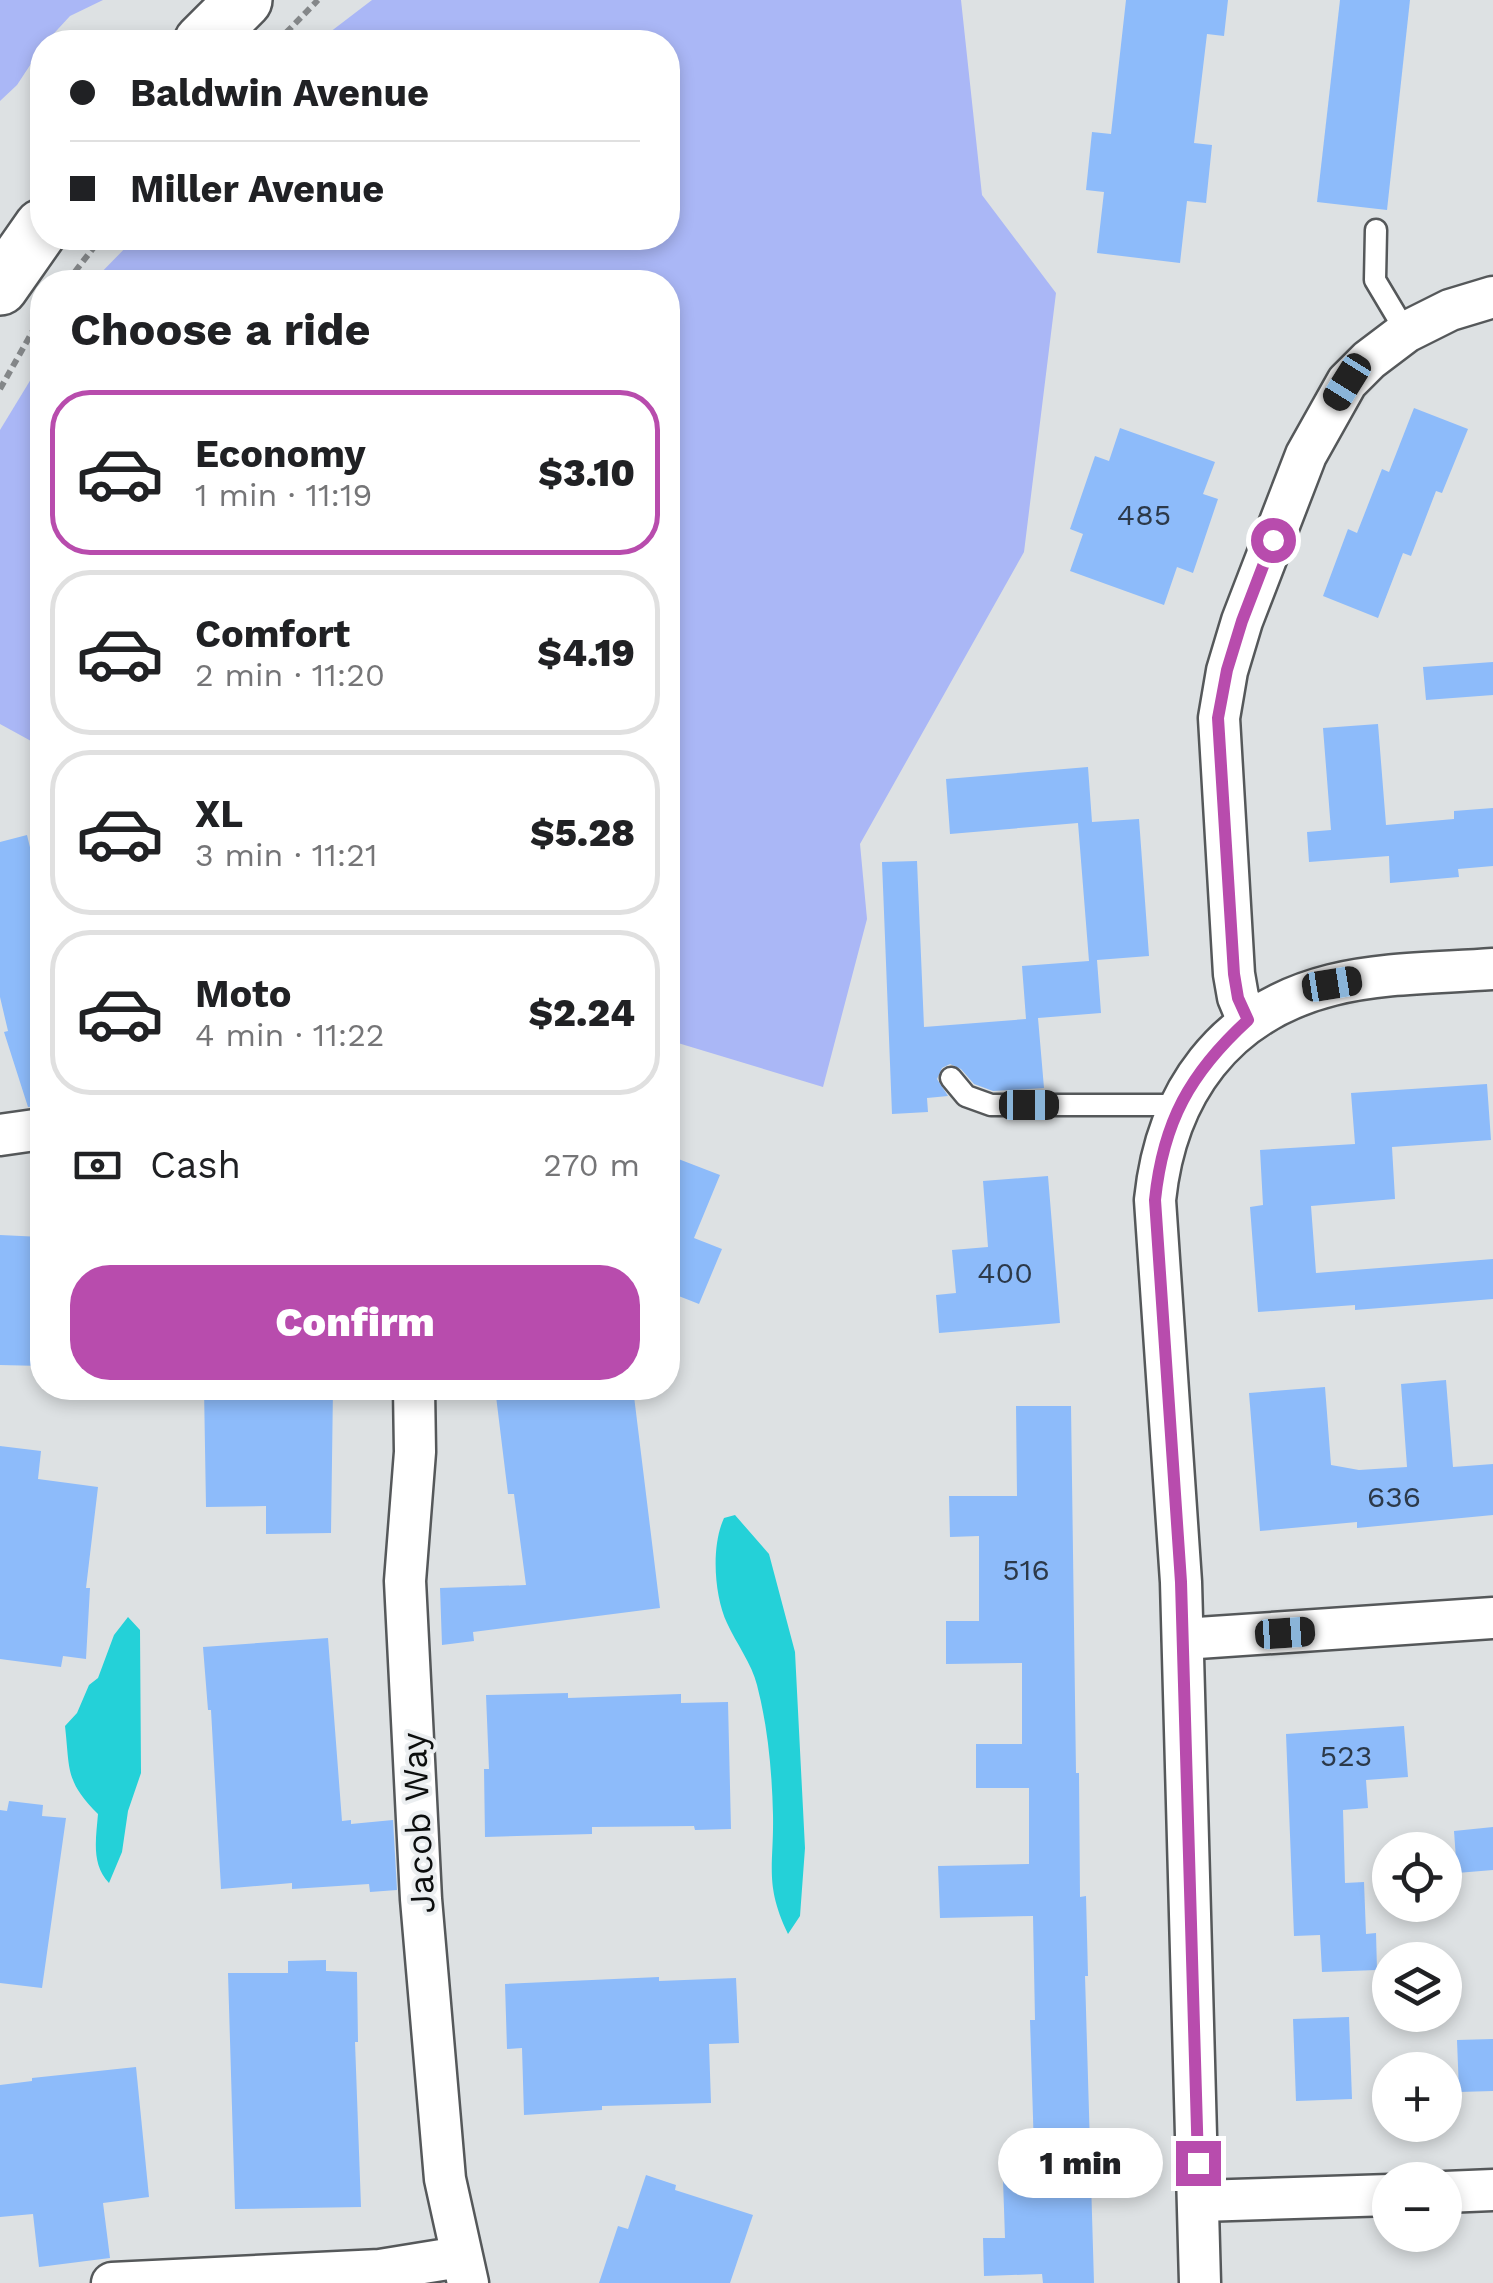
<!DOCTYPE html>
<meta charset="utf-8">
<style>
:root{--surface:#fff;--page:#f6f6f6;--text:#202124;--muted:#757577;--line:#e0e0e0;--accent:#b84cad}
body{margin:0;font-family:"Work Sans",sans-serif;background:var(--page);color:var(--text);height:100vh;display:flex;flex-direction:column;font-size:38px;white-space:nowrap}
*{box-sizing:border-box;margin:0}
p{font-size:32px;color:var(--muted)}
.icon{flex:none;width:55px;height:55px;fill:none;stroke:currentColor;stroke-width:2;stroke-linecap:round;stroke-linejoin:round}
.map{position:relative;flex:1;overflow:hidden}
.panel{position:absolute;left:30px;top:270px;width:650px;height:1130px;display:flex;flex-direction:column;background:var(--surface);border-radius:40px;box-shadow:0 5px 15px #0003}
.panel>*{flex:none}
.top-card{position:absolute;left:30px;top:30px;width:650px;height:220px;border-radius:40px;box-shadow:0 5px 15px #0003;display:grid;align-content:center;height:220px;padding:0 40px;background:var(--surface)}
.controls{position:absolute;left:1372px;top:1832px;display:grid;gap:20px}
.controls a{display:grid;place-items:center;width:90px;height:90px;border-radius:50%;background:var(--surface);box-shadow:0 5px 15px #0003;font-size:50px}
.end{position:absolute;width:45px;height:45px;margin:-22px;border:12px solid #b84cad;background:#fff;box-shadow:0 0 0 5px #fff}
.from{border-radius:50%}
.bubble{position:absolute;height:70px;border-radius:35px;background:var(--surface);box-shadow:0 5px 15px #0003;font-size:32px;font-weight:800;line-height:70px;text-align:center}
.car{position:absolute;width:30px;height:60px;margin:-30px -15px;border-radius:12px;box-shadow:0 0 8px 2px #0007;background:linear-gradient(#222 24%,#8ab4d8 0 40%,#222 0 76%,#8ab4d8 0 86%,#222 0)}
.top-card b{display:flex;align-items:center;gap:35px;height:95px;font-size:38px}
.top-card b+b{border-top:2px solid var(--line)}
.top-card i{width:25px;height:25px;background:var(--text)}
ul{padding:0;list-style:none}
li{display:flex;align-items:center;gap:30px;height:165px;margin:0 20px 15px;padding:0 20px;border:5px solid var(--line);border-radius:40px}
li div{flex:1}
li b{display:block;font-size:38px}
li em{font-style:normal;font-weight:800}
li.selected{border-color:var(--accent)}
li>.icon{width:90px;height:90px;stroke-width:1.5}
h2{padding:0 40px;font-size:45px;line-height:120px}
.pay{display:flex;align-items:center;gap:25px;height:110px;padding:0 40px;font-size:38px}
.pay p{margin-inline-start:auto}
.action{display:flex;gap:20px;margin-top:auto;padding:20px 40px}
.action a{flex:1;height:115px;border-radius:40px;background:var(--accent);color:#fff;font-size:40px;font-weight:800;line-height:115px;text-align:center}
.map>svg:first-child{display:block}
</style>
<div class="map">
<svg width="1493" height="2283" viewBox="0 0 1493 2283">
<rect width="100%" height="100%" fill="#dde1e3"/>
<!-- green -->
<g fill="#aab7f6">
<polygon points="0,0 103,0 70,16 46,42 42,42 42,47 17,85 0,101"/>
<polygon points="372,0 961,0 982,195 1056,293 1024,552 860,844 867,919 823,1087 668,1040 668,282 92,282 135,238 668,238 668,42 317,42"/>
<polygon points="42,361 42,747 0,724 0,430"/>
</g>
<!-- water -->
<g fill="#24d1d8">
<path d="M 735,1515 L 769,1554 L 795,1652 L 805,1848 L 800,1916 L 788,1934 C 764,1884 774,1866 773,1815 C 772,1772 768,1727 757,1685 C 752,1664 736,1643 727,1623 C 714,1595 711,1546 724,1518 Z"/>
<path d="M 128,1617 L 140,1630 L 141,1773 L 128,1811 L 122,1852 L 109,1883 C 91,1864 96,1839 98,1814 C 65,1781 70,1770 65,1726 L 77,1713 L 89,1685 L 98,1678 L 114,1635 Z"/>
</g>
<!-- building -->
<g fill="#8dbbfa">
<polygon points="1126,0 1228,0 1224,36 1207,34 1194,143 1212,145 1206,203 1187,201 1180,263 1097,253 1104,192 1086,190 1092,132 1111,134"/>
<polygon points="1340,0 1410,0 1387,210 1317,202"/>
<polygon points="1414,408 1468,429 1442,493 1436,491 1411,556 1403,553 1378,618 1323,596 1348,529 1357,533 1382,469 1389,472"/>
<polygon points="1120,428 1215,462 1203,494 1218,499 1193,573 1177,567 1164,605 1070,571 1083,534 1070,529 1095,456 1109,461"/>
<polygon points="1493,662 1493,695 1426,700 1423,667"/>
<polygon points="1378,724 1386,825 1454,819 1454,811 1493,808 1493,866 1458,869 1459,877 1390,883 1389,856 1309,862 1307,832 1331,830 1323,728"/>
<polygon points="1088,767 1092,822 1139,819 1149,956 1097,960 1101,1013 1038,1018 1044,1088 993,1091 974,1084 961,1069 950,1064 942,1068 937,1079 948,1096 927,1098 928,1112 892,1114 882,862 917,861 924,1027 1026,1019 1022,966 1089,961 1078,823 950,834 946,779"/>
<polygon points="27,835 36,872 42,871 42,1106 28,1107 4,1032 8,1031 0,997 0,842"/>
<polygon points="1487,1084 1491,1140 1392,1147 1395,1199 1311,1206 1316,1273 1493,1259 1493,1299 1355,1310 1355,1305 1258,1312 1250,1207 1263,1205 1260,1150 1355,1144 1351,1093"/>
<polygon points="668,1155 720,1175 694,1238 722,1249 699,1304 671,1293 668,1301"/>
<polygon points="1048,1176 1060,1323 939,1333 936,1295 956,1293 952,1250 988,1247 983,1181"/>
<polygon points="0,1235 42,1237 42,1366 0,1365"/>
<polygon points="1446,1380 1453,1467 1493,1464 1493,1515 1357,1528 1357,1522 1260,1531 1249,1393 1325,1387 1331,1465 1359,1470 1407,1467 1401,1384"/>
<polygon points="204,1388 333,1388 331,1533 266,1534 266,1506 206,1507"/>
<polygon points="495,1388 633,1388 660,1608 473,1632 474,1641 442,1645 440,1588 526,1585 514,1494 508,1494"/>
<polygon points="1016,1406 1071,1406 1076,1773 1079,1773 1080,1897 1086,1896 1088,1976 1085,1976 1094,2283 1043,2283 1042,2274 984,2276 983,2238 1005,2238 1002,2151 1034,2150 1030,2020 1035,2020 1033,1916 940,1918 938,1866 1029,1864 1029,1788 976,1788 976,1744 1022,1744 1022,1663 946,1664 946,1621 979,1621 979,1536 950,1537 949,1496 1017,1496"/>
<polygon points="0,1446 41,1451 38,1479 98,1487 86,1588 90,1588 86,1659 63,1656 61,1667 0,1659"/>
<polygon points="328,1638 342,1821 351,1820 351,1824 393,1820 397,1890 370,1892 369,1884 292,1889 292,1883 221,1889 211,1710 208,1710 203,1647"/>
<polygon points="568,1693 568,1698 681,1694 681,1703 728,1702 731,1829 695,1830 694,1826 592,1827 592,1834 485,1837 484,1769 489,1769 486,1695"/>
<polygon points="1404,1726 1408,1777 1366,1780 1368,1808 1343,1810 1345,1883 1364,1882 1366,1934 1376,1933 1377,1970 1322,1972 1320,1935 1294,1936 1286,1734"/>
<polygon points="9,1801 43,1805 42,1816 66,1818 42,1988 0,1983 0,1810 7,1811"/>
<polygon points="1493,1827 1493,1870 1457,1873 1454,1831"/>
<polygon points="326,1960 326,1971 357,1972 358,2042 355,2042 361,2207 235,2209 228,1973 288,1973 288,1961"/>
<polygon points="659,1977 659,1981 736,1978 739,2043 709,2044 711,2103 602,2106 602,2110 524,2115 522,2048 507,2049 505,1984"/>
<polygon points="1349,2017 1352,2099 1296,2101 1293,2019"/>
<polygon points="1493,2039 1493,2091 1459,2092 1457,2040"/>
<polygon points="136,2067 149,2197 103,2203 110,2258 39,2267 33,2214 0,2217 0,2085 32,2081 32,2078"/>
<polygon points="646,2175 676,2185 675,2190 753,2215 730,2283 599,2283 618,2226 628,2229"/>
</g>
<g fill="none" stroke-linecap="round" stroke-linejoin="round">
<!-- lane casing -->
<g stroke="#55585a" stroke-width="25">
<g id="lane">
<polyline points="1376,230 1375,280 1406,332"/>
<polyline points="951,1078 966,1096 991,1105 1181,1105"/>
</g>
</g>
<!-- street casing -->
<g stroke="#55585a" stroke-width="45">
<g id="street">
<polyline points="1248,1021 1238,997 1234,974 1219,718 1227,671 1242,621 1306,455 1347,382 1369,360 1406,332 1450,310 1493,297"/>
<polyline points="0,1135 42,1129"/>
<polyline points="414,1388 415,1452 405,1581 421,1899 445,2179 468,2283"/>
<polyline points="1183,1639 1493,1618"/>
<polyline points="1445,2192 1493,2190"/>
<polyline points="1200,2201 1390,2195"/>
<polyline points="112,2283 380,2270 460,2257"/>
<path d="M 1200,2283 L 1181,1582 L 1155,1200 C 1166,1093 1224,1012 1332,985 C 1384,972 1440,973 1493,969"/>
</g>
</g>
<!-- secondary casing -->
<g stroke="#55585a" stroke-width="60">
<g id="secondary">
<polyline points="202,42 244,0"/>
<polyline points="0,287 42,227"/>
</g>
</g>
<!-- path -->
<g stroke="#848789" stroke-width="6" stroke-dasharray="8 5" stroke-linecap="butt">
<polyline points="277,42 318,0"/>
<polyline points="67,282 101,238"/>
<polyline points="0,389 39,320"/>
</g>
<!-- lane -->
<use href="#lane" stroke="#fff" stroke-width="20"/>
<!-- street -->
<use href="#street" stroke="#fff" stroke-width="40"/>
<!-- secondary -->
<use href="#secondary" stroke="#fff" stroke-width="55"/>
</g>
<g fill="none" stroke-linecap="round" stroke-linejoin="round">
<!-- route -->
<path stroke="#b84cad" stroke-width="12" d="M 1198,2163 L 1181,1582 L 1155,1200 C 1163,1122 1190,1073 1248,1020 L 1238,998 L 1234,974 L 1218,718 L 1227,670 L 1242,621 L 1273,540"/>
</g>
<g text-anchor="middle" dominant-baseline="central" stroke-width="8" stroke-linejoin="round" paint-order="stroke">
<!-- number labels -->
<g font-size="30" fill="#2c3949">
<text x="1144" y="514">485</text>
<text x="1005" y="1272">400</text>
<text x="1394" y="1496">636</text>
<text x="1026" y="1569">516</text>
<text x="1346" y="1755">523</text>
</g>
<!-- street labels -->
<g font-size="35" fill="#0c0e0e" stroke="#ebeef0">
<text transform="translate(418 1823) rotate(-93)">Jacob Way</text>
</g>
</g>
</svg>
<div class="controls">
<a><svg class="icon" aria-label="locate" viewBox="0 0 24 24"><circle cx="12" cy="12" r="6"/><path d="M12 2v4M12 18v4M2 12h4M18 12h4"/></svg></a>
<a><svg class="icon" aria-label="layers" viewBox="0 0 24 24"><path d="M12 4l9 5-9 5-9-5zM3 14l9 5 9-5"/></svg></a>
<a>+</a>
<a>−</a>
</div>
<i class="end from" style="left:1273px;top:540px"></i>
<i class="end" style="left:1198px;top:2163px"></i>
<div class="bubble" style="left:998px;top:2128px;width:165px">1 min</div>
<i class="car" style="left:1347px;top:382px;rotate:212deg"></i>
<i class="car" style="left:1332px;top:984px;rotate:81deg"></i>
<i class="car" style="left:1029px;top:1105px;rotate:90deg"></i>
<i class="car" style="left:1285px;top:1633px;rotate:86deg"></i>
<div class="top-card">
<b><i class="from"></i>Baldwin Avenue</b>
<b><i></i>Miller Avenue</b>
</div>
<section class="panel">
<h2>Choose a ride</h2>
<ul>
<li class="selected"><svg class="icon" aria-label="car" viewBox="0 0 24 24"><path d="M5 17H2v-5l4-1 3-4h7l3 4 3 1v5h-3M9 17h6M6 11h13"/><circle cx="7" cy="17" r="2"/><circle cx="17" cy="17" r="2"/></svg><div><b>Economy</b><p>1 min · 11:19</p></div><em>$3.10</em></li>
<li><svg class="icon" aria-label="car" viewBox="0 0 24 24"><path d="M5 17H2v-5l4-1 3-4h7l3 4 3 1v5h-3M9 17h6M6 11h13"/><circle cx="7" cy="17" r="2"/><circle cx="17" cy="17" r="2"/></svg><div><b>Comfort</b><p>2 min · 11:20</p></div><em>$4.19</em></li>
<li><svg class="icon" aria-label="car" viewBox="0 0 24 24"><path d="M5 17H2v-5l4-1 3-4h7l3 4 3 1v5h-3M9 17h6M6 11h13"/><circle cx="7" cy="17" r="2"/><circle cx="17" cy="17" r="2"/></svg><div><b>XL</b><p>3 min · 11:21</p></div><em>$5.28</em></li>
<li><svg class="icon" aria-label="car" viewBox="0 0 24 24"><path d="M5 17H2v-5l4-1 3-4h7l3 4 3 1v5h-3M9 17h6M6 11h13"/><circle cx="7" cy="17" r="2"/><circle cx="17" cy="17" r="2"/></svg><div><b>Moto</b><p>4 min · 11:22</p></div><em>$2.24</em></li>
</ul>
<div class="pay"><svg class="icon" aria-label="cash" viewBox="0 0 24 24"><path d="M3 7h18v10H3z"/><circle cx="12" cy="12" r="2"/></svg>Cash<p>270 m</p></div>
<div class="action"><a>Confirm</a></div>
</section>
</div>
